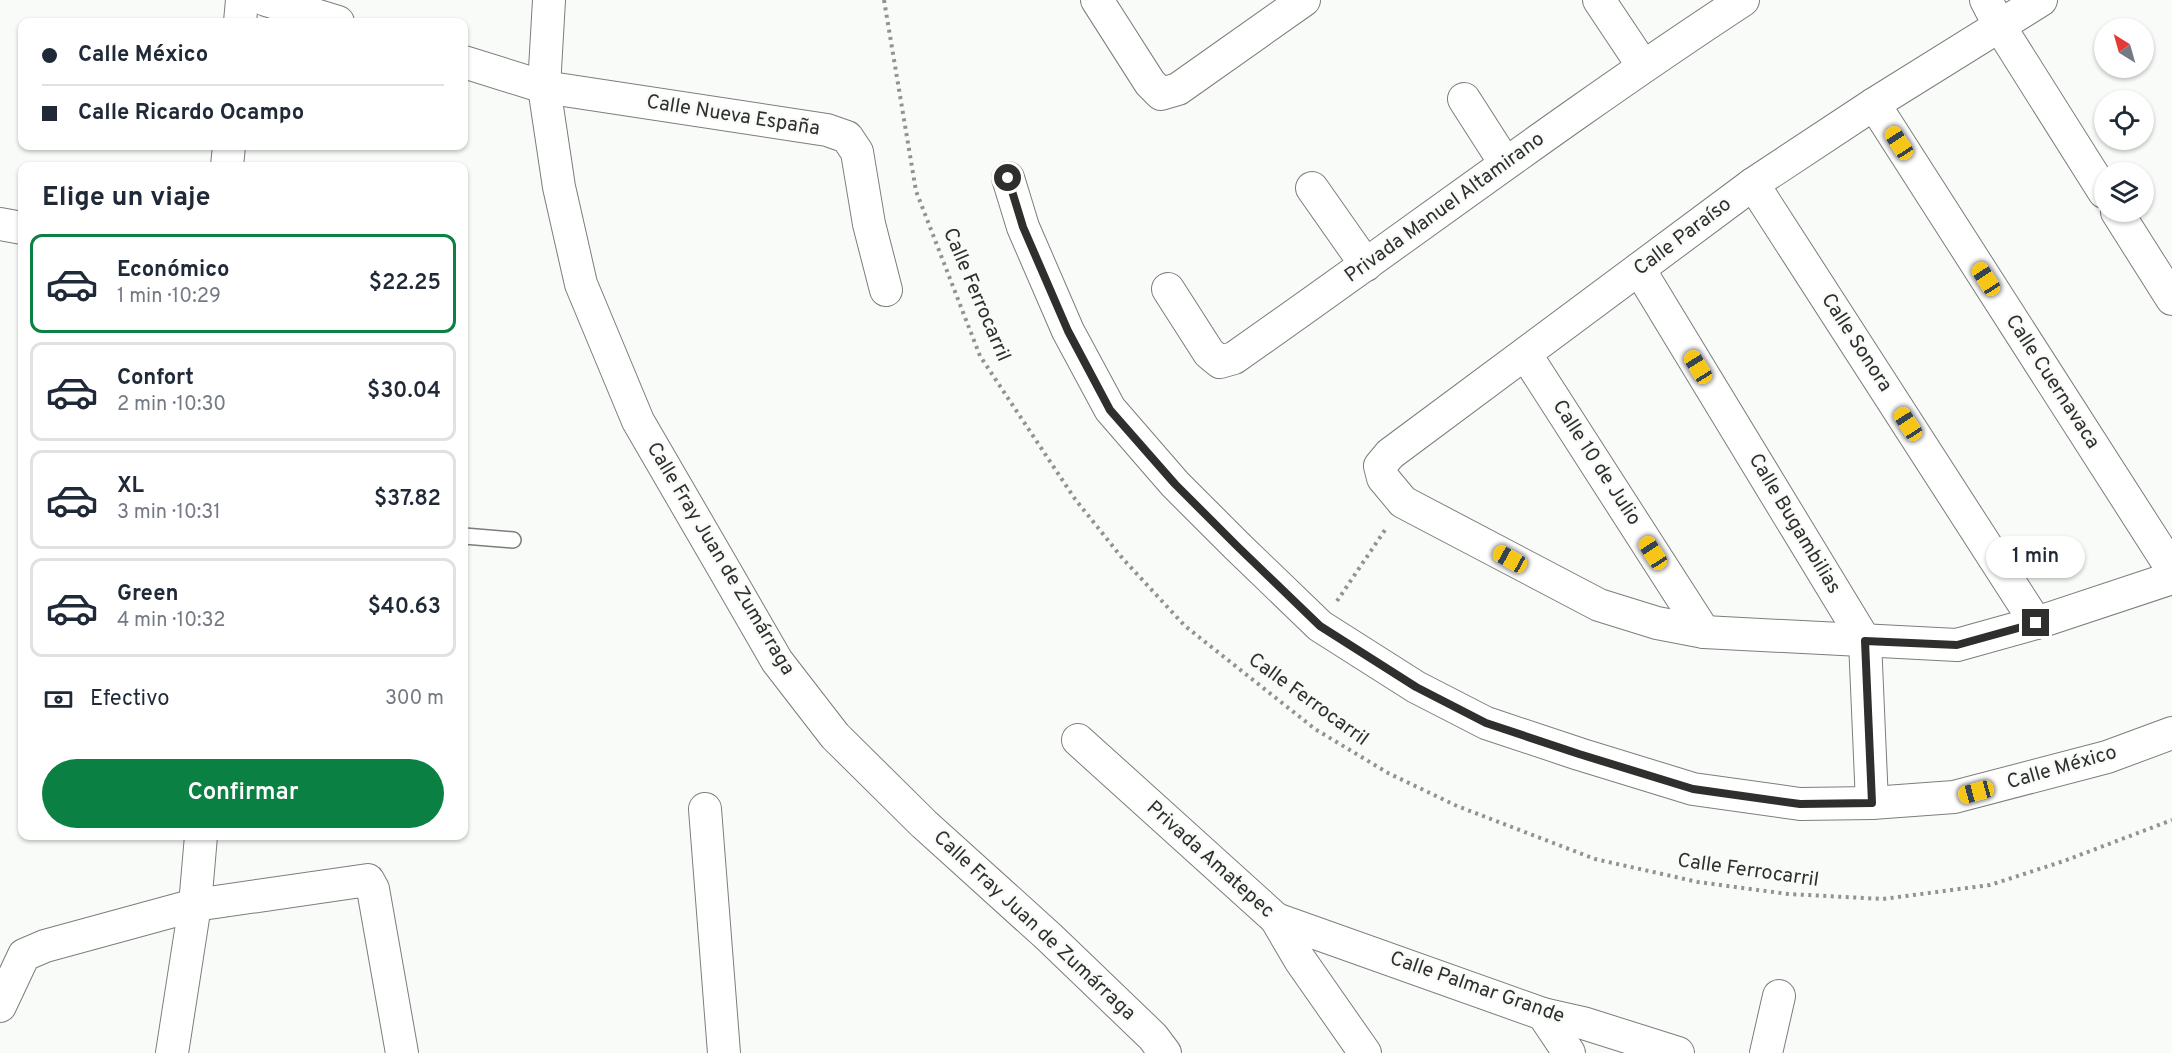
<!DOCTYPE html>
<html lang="es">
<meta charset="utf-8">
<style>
:root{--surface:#fff;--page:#f2f2f3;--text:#1f2937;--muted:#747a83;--line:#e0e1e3;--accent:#0b8043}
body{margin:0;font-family:Overpass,sans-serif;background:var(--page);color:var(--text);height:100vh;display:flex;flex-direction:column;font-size:22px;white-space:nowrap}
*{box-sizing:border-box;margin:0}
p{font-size:20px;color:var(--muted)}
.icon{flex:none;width:33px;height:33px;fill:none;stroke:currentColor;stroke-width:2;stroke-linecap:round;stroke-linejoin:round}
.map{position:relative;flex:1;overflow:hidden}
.details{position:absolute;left:18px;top:162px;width:450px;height:678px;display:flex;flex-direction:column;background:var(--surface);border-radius:12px;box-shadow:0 2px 4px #0004}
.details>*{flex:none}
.hud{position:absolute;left:18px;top:18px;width:450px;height:132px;border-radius:12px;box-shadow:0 2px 4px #0004;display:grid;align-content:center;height:132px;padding:0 24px;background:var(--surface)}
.needle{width:39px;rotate:323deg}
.buttons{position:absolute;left:2094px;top:18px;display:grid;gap:12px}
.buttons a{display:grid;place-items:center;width:60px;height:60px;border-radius:50%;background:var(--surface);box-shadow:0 2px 4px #0004;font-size:30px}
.end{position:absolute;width:27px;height:27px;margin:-14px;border:8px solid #2f302e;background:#fff;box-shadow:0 0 0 3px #fff}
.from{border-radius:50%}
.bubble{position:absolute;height:42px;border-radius:21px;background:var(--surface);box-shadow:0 2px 4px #0004;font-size:20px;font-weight:600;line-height:42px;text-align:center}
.car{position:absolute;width:18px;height:36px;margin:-18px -9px;border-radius:8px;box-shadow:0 0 4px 2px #0007;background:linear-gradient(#f5c518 24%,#345 0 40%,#f5c518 0 76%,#345 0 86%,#f5c518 0)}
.hud b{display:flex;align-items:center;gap:21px;height:57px;font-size:22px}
.hud b+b{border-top:2px solid var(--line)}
.hud i{width:15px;height:15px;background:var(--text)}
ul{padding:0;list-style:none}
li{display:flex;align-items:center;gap:18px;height:99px;margin:0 12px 9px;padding:0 12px;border:3px solid var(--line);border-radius:12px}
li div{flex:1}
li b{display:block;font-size:22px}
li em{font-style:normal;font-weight:600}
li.selected{border-color:var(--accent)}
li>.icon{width:54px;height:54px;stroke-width:1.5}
h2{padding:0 24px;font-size:27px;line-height:72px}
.pay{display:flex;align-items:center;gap:15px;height:66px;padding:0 24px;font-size:22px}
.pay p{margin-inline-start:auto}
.button{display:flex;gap:12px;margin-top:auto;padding:12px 24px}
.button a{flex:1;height:69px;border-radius:36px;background:var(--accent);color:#fff;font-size:24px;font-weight:600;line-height:69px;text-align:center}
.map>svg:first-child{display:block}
</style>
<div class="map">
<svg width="2172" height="1053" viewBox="0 0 2172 1053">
<rect width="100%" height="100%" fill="#f8fbf7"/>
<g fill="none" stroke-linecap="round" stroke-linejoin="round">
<!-- service casing -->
<g stroke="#7b7e7a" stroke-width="18">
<polyline id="service" points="464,536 513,540"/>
</g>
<!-- minor casing -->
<g stroke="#7b7e7a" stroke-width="34">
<g id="minor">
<polyline points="266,0 338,22"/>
<polyline points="549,0 544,87 559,187 581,284 638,421 728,576 777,661 835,736 924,824 1049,937 1153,1037 1165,1053"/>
<polyline points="1097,0 1150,83 1161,94 1178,89 1304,0"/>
<polyline points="1599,0 1643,66"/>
<polyline points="1986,0 2000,27 2104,192"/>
<polyline points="2041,0 1874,104 1753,184 1390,454 1380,466 1383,478 1403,502 1599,605 1657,623 1704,632 1957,645 2036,623 2172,578"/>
<polyline points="240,22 242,0"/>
<polyline points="464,62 544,87 827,130 847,137 857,152 869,224 886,290"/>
<polyline points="1464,99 1505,163"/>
<polyline points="1874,104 2172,569"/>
<polyline points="227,166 229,146"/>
<polyline points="1008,178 1023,227 1068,331 1110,409 1175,484 1237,546 1320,626 1416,687 1486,723 1579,754 1693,789 1800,804 1872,803 1954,797 2107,757 2172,733"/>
<polyline points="1753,184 2036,623"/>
<polyline points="1312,188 1366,265"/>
<polyline points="2117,212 2172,299"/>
<polyline points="0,224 22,228"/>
<polyline points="1639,269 1865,641 1872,803"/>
<path d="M 1168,289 L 1209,353 L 1220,362 L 1234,358 C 1404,239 1569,114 1743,0"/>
<polyline points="1526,355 1704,632"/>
<polyline points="1078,740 1276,919 1300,960 1365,1053"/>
<polyline points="705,809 724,1053"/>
<polyline points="1276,919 1543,1014 1583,1023 1678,1053"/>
<polyline points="0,1006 24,955 45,946 195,905 368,880 373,889 402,1053"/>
<polyline points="1543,1014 1569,1053"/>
<polyline points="172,1053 195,905 201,836"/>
<polyline points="1766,1053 1779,996"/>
</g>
</g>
<!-- path -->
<g stroke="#919390" stroke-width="4" stroke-dasharray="3 4.5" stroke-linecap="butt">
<polyline points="884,0 916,191 980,356 1075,499 1123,559 1185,626 1315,729 1388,773 1457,806 1595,859 1698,882 1788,894 1883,899 1990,885 2064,861 2172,820"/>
<polyline points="1337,601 1385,530"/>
</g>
<!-- service -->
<use href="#service" stroke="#fff" stroke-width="15"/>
<!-- minor -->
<use href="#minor" stroke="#fff" stroke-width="32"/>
</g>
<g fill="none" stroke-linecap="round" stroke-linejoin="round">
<!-- route -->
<polyline stroke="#2f302e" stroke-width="8" points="1008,178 1023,227 1068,331 1110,410 1175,484 1237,546 1320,626 1416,687 1486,723 1579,754 1693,789 1800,804 1872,803 1865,641 1957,645 2036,623"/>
</g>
<g text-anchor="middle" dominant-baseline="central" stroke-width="4.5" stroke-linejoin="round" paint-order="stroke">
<!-- street labels -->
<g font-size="20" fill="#2f302e" stroke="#f8fbf7">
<text transform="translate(733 116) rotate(9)">Calle Nueva España</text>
<text transform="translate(1445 208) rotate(-36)">Privada Manuel Altamirano</text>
<text transform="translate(1683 237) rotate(-37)">Calle Paraíso</text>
<text transform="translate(976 295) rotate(67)">Calle Ferrocarril</text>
<text transform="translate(1856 343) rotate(57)">Calle Sonora</text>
<text transform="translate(2052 382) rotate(57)">Calle Cuernavaca</text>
<text transform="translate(1596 463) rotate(57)">Calle 10 de Julio</text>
<text transform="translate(1794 524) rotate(59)">Calle Bugambilias</text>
<text transform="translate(720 559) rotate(59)">Calle Fray Juan de Zumárraga</text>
<text transform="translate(1308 700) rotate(36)">Calle Ferrocarril</text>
<text transform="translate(2062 768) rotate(-16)">Calle México</text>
<text transform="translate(1210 860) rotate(42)">Privada Amatepec</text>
<text transform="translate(1748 871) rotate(8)">Calle Ferrocarril</text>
<text transform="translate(1034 926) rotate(43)">Calle Fray Juan de Zumárraga</text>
<text transform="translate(1477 988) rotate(19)">Calle Palmar Grande</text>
</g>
</g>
</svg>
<div class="buttons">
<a><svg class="needle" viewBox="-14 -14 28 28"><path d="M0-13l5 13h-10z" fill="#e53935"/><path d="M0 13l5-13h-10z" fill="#747a83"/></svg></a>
<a><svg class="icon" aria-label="locate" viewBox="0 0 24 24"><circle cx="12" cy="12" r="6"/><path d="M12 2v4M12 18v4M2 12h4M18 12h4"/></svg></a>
<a><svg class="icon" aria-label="layers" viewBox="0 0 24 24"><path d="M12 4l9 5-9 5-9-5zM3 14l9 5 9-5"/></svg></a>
</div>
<i class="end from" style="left:1008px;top:178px"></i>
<i class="end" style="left:2036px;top:623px"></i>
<div class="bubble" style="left:1986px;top:536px;width:99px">1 min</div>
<i class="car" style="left:1899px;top:143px;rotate:327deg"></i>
<i class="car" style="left:1986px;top:279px;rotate:327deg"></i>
<i class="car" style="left:1698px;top:367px;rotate:328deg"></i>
<i class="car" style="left:1908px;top:424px;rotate:327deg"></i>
<i class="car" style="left:1653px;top:553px;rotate:327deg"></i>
<i class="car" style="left:1510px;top:559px;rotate:299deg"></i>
<i class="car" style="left:1976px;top:792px;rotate:255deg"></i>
<div class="hud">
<b><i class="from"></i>Calle México</b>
<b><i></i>Calle Ricardo Ocampo</b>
</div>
<section class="details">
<h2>Elige un viaje</h2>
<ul>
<li class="selected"><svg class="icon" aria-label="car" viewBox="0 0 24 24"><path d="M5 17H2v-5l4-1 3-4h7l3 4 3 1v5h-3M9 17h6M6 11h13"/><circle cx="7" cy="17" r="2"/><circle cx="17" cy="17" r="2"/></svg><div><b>Económico</b><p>1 min · 10:29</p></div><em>$22.25</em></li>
<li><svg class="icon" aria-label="car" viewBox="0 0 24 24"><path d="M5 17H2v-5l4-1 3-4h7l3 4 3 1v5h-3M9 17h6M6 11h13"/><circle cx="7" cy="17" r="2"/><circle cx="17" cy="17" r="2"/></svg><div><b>Confort</b><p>2 min · 10:30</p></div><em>$30.04</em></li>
<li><svg class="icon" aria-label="car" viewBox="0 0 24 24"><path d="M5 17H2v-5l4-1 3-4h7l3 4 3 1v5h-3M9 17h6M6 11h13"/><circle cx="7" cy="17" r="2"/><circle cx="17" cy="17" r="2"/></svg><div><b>XL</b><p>3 min · 10:31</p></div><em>$37.82</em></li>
<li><svg class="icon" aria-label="car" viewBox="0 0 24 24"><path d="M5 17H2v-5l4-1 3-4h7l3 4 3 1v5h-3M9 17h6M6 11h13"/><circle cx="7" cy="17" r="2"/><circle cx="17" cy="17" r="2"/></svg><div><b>Green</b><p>4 min · 10:32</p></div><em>$40.63</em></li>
</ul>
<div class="pay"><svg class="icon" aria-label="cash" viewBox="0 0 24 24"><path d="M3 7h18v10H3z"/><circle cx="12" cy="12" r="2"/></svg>Efectivo<p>300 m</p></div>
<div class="button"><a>Confirmar</a></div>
</section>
</div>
